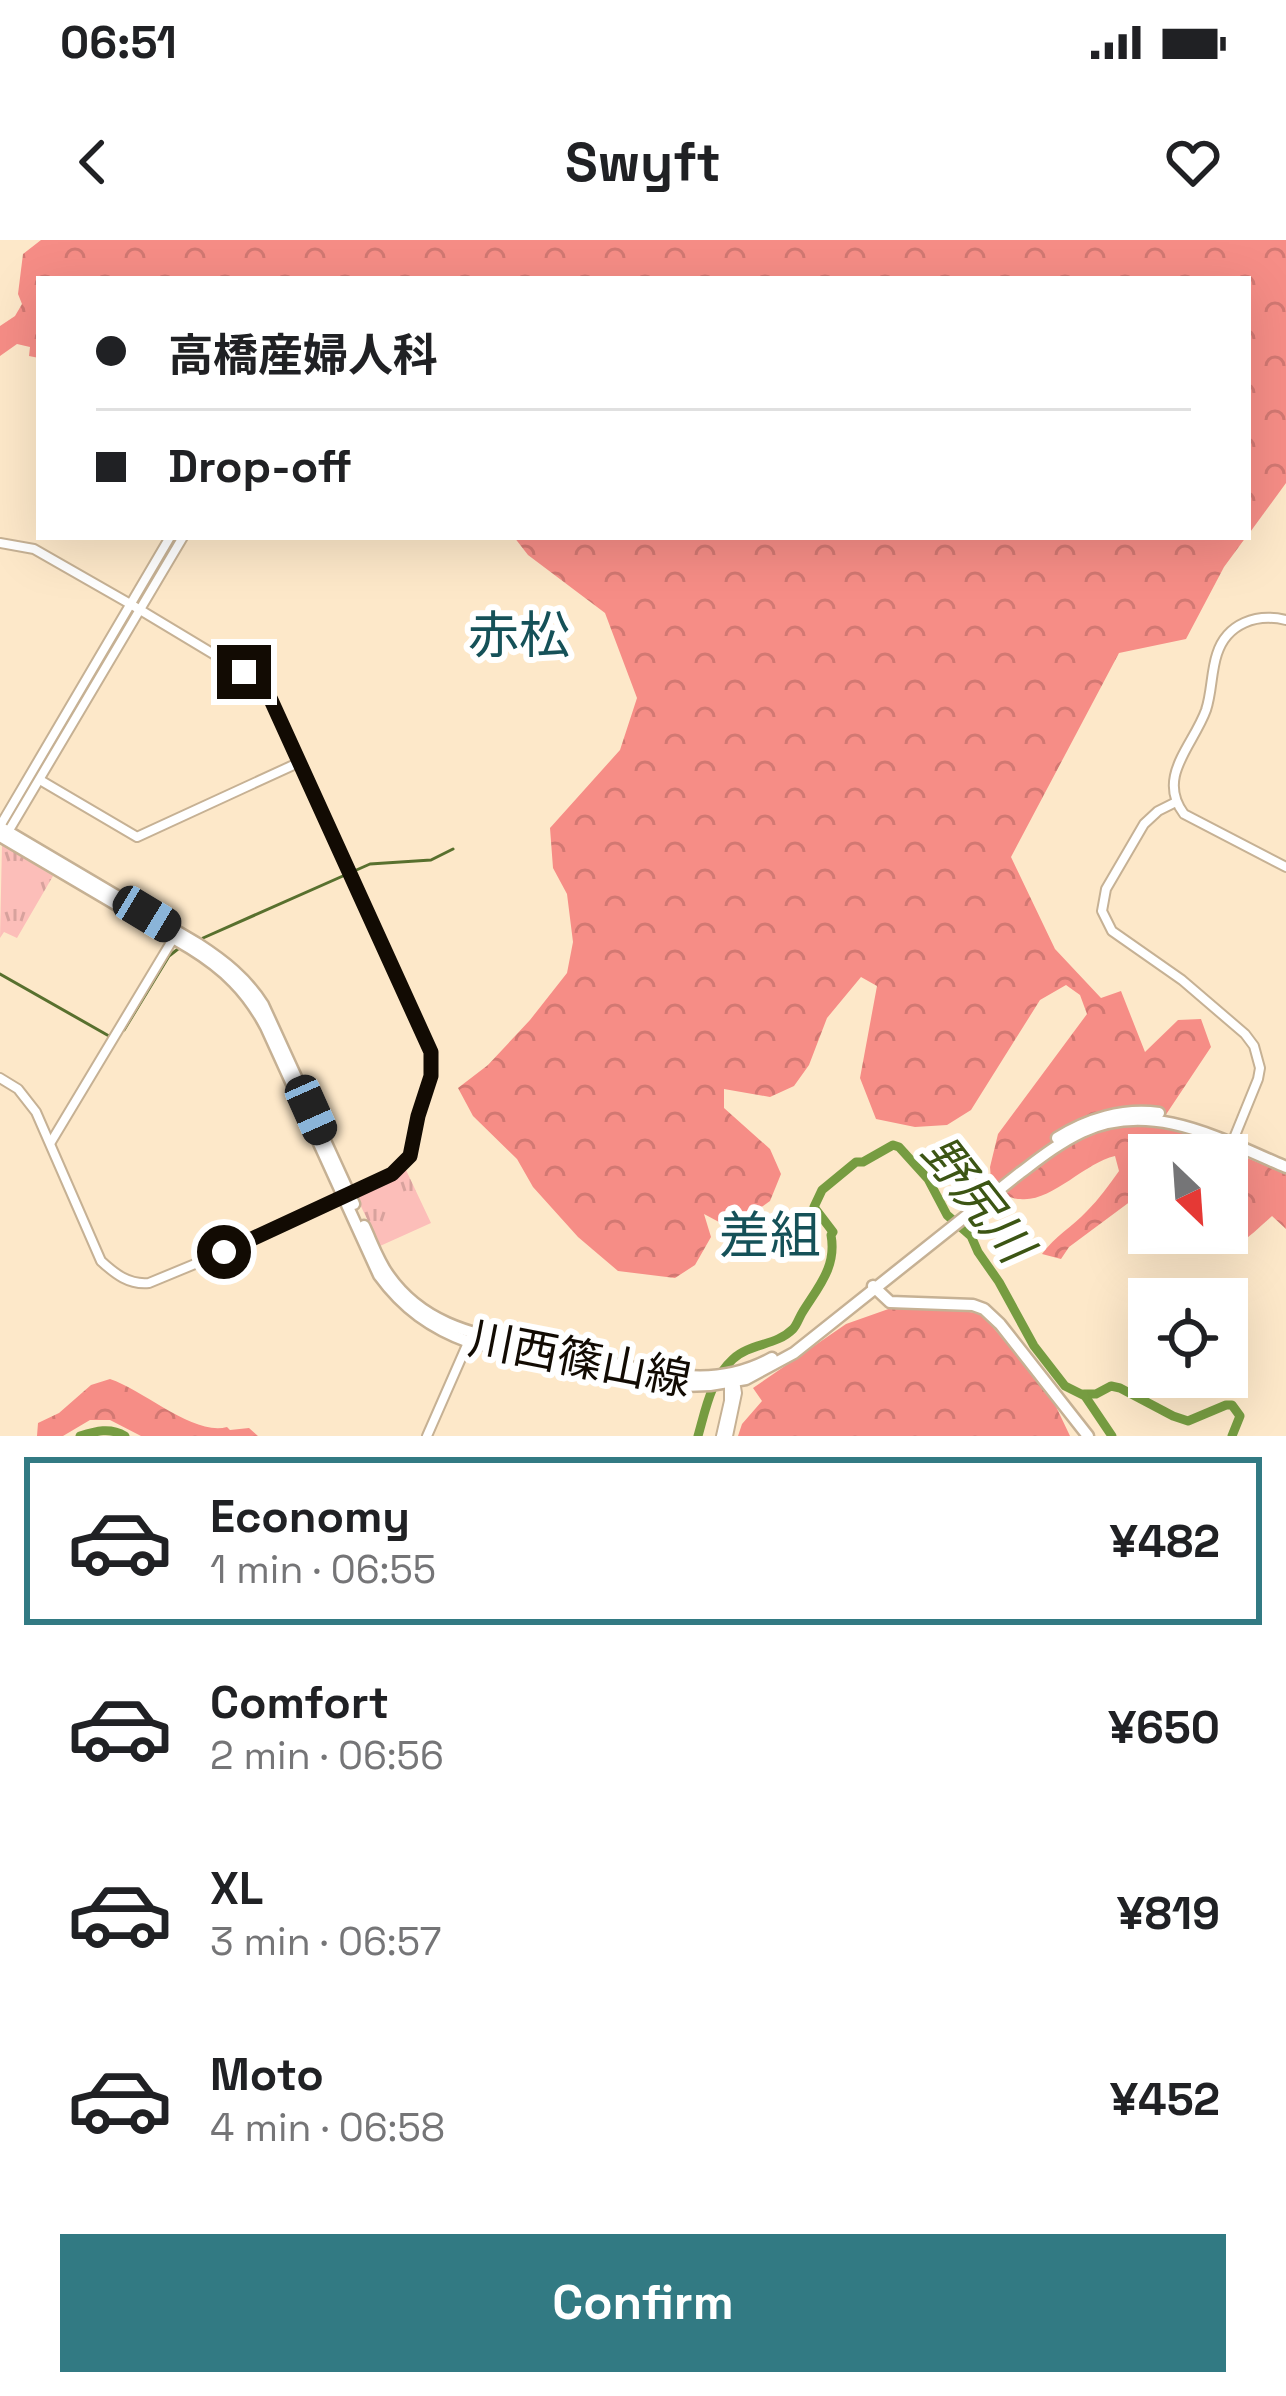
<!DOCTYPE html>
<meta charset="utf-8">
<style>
:root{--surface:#fff;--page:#f2f2f2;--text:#202124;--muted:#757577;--line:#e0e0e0;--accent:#327a83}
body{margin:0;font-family:"Space Grotesk","Noto Sans JP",sans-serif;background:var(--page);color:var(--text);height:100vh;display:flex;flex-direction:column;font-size:45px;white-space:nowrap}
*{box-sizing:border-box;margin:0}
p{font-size:39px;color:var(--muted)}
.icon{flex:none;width:66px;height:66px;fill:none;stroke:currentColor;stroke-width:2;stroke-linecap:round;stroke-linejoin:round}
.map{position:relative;height:1196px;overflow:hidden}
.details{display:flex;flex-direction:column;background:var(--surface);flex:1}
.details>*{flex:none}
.hud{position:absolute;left:36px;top:36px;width:1215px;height:264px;border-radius:0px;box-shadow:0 12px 48px #0002;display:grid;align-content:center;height:264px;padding:0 60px;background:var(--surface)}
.needle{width:78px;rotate:155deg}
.tools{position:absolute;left:1128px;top:894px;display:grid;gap:24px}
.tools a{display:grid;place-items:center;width:120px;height:120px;border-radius:0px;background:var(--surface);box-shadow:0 12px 48px #0002;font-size:60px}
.end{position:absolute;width:54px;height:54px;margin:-27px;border:15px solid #120b03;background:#fff;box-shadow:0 0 0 6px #fff}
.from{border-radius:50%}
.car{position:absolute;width:36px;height:72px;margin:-36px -18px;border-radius:15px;box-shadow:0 0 9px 3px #0007;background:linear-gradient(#222 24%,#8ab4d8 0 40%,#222 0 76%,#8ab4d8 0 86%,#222 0)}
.hud b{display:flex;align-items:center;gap:42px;height:114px;font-size:45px}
.hud b+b{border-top:3px solid var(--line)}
.hud i{width:30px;height:30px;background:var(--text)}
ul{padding:21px 0 0;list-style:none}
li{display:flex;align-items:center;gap:36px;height:168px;margin:0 24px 18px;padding:0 36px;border:6px solid transparent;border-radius:0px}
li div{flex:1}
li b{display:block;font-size:45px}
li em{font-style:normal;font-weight:700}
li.on{border-color:var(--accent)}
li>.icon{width:108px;height:108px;stroke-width:1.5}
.primary-button{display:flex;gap:24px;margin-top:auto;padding:24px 60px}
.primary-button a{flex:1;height:138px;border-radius:0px;background:var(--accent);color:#fff;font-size:48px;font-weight:700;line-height:138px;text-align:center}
.status{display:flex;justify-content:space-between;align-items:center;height:84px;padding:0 60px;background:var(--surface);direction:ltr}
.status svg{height:33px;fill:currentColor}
header{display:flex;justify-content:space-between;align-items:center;height:156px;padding:0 60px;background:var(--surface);font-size:54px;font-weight:700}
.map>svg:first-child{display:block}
</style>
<div class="status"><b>06:51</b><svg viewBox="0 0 49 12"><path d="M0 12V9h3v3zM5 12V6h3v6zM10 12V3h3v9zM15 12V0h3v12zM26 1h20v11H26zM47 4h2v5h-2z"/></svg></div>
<header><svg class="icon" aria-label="back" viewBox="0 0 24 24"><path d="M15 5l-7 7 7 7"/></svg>Swyft<svg class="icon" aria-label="heart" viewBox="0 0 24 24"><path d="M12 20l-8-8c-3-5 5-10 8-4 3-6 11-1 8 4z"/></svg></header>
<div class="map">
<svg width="1286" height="1196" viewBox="0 0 1286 1196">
<defs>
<pattern id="forest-crowns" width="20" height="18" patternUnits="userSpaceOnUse" patternTransform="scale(3)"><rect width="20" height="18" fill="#f68d86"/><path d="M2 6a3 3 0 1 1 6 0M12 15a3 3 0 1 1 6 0" fill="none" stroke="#d27872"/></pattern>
<pattern id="park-tufts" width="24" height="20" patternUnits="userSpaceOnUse" patternTransform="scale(3)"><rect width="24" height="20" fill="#fcbeb9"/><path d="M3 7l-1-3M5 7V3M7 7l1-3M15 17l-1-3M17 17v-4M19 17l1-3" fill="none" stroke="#d7a29d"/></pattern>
</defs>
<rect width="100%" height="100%" fill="#fde8c9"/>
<!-- forest -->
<g fill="url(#forest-crowns)">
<polygon points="41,0 1286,0 1286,243 1248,295 1248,39 39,39 39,118 29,116 30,107 17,104 0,116 0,86 15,76 22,64 18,54 23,14"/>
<path d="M 514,297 L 1246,297 L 1224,327 L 1186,399 L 1119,413 L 1011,617 L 1055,709 L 1101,758 L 1121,751 L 1145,812 L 1178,780 L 1201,779 L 1211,807 L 1161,882 L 1286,934 L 1286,989 L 1272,976 C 1244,1001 1233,1015 1193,1014 L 1179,993 L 1227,993 L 1227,915 L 1149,915 L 1149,959 L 1135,958 L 1069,1007 L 1061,1019 L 1042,1014 C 1055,996 1072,987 1087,971 C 1099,959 1109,945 1119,931 L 1115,916 C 1084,923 1051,963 1020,959 C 1011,959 1001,953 992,950 L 990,927 L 998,894 L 1087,774 L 1080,755 L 1066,745 L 1040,760 L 971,870 L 947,885 L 915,887 L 876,879 L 860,838 L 877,746 L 861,737 L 827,778 L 809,825 L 794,846 L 770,857 L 724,849 L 724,868 L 770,909 L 781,934 L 770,961 L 736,985 L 719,982 L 704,974 L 711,997 L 695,1025 L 675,1038 L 618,1031 L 578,997 L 533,947 L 517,919 L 473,876 L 458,848 L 488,825 L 530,780 L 567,733 L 573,702 L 567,654 L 553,628 L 550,588 L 620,510 L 637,458 L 605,373 L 528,315 Z"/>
<polygon points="897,1066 981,1073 1051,1156 1070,1196 738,1196 742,1184 762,1161 753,1148 846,1084"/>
<path d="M 110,1139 C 145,1151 194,1196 227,1187 L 230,1190 L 249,1188 L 258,1196 L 141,1196 L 110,1180 L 90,1180 L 63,1196 L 37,1196 L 38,1183 L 59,1173 L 91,1145 Z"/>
</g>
<!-- park -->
<g fill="url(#park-tufts)">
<polygon points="2,604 53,636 17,698 4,692 0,698"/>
<polygon points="406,930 431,983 380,1006 356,956 394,939"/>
</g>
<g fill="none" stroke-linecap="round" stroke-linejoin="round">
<!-- stream -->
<g stroke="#58702e" stroke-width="3">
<polyline points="203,698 370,624 431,620 453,609"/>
<polyline points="0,734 109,796"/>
<polyline points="124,790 169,716 178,709"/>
</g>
<!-- river -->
<g stroke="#769c41" stroke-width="9">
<polyline points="3,592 176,297"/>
<polyline points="1084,1154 1096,1154 1111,1146 1120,1148 1173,1176 1188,1181 1226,1165 1232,1165 1240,1176 1232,1196"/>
<path d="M 80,1196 C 96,1191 110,1187 125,1196"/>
<path d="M 698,1196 C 706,1168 711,1139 733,1119 C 750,1103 776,1106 793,1089 C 797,1085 799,1078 802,1073 C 818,1047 837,1027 831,995 L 833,992 L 814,967 L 822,950 L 856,922 L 863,922 L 893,905 L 899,907 L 928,939 L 947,975 L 971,996 L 978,1012 L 999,1042 L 1034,1106 L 1065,1146 L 1085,1156 L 1112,1196"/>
</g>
<!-- tertiary casing -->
<g stroke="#c6b194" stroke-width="12">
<g id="tertiary">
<path d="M 0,303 L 34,309 L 132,365 L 250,436 L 271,460 L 431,812 L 431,836 L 418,876 L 410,916 L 392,934 L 224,1012 L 149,1043 C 129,1045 115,1034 101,1021 L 36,872 L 18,849 L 0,838"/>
<path d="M 1286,380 C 1257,373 1227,383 1217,414 C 1211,432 1212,452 1206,470 C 1193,506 1156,537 1184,574 L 1286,627"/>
<polyline points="40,540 137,597 300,522"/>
<polyline points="1176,562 1158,571 1144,584 1106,649 1102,671 1112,691 1182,740 1245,794 1254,806 1260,828 1258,839 1234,898"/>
<polyline points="0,586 170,297"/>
<polyline points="8,592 183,297"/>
<polyline points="51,902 176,694"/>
<polyline points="427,1196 470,1098"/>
</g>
</g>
<!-- secondary casing -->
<g stroke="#c6b194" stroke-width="12">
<g id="secondary">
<polyline points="721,1196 729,1161 729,1141"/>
<polyline points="728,1196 737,1153 735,1141"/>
</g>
</g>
<!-- primary casing -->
<g stroke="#c6b194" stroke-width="15">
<g id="primary">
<path d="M 0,587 L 198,704 C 224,721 246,738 263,765 L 354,964"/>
<path d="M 0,596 L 190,708 C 224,729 247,751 266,787 L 379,1035 C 403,1068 431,1088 469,1102 L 683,1146 L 710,1145 L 746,1139 L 794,1113 L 1020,933 C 1040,918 1059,903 1082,892 C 1152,859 1222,900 1286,927"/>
<path d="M 1057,898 C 1087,879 1123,868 1159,873"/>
<path d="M 364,986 C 372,1003 378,1021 389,1036 C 430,1094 494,1096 556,1113"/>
<polyline points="873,1046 890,1062 973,1065 984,1069 1000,1084 1088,1196"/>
<path d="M 604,1122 C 664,1133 714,1150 772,1118"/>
</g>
</g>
<!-- tertiary -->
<use href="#tertiary" stroke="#fff" stroke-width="8"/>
<!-- secondary -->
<use href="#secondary" stroke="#fff" stroke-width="8"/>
<!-- primary -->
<use href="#primary" stroke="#fff" stroke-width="10"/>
</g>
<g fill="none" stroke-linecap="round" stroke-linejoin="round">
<!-- route -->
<polyline stroke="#120b03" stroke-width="15" points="224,1012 392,934 410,916 418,876 431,836 431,812 271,460 244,432"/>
</g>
<g text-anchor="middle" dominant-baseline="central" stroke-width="12" stroke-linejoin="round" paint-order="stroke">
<!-- street labels -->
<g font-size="45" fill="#120b03" stroke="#fff">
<text transform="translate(580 1119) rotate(11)">川西篠山線</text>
</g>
<!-- water labels -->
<g font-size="48" font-style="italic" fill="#3c5514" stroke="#fff">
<text transform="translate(977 959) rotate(52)">野尻川</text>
</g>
<!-- quarter labels -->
<g font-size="51" fill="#155158" stroke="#fff">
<text x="519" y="395">赤松</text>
<text x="770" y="995">差組</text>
</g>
</g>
</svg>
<div class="tools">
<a><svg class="needle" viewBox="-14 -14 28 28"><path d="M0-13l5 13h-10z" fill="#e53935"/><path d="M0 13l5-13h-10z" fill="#757577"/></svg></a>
<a><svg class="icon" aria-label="locate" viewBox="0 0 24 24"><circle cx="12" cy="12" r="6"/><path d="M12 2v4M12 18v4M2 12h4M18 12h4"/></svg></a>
</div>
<i class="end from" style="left:224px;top:1012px"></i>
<i class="end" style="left:244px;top:432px"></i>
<i class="car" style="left:147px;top:674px;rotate:121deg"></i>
<i class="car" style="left:311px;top:870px;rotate:156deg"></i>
<div class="hud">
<b><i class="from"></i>高橋産婦人科</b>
<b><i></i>Drop-off</b>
</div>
</div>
<section class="details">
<ul>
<li class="on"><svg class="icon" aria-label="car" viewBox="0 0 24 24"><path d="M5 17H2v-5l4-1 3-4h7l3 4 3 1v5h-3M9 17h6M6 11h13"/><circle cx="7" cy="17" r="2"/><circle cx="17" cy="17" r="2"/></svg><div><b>Economy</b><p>1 min · 06:55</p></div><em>¥482</em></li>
<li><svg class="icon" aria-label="car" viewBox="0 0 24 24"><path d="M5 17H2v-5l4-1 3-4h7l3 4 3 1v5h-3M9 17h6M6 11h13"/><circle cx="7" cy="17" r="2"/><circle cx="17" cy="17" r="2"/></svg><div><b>Comfort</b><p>2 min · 06:56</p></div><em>¥650</em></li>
<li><svg class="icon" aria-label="car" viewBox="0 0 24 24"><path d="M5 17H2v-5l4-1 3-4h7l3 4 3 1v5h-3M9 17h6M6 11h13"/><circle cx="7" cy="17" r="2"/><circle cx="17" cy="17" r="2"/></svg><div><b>XL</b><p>3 min · 06:57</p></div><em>¥819</em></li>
<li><svg class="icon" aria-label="car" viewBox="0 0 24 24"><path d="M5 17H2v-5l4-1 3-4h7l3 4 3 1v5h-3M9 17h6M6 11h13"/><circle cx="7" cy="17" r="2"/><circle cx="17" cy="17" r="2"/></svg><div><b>Moto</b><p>4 min · 06:58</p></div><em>¥452</em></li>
</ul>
<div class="primary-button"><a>Confirm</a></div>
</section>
